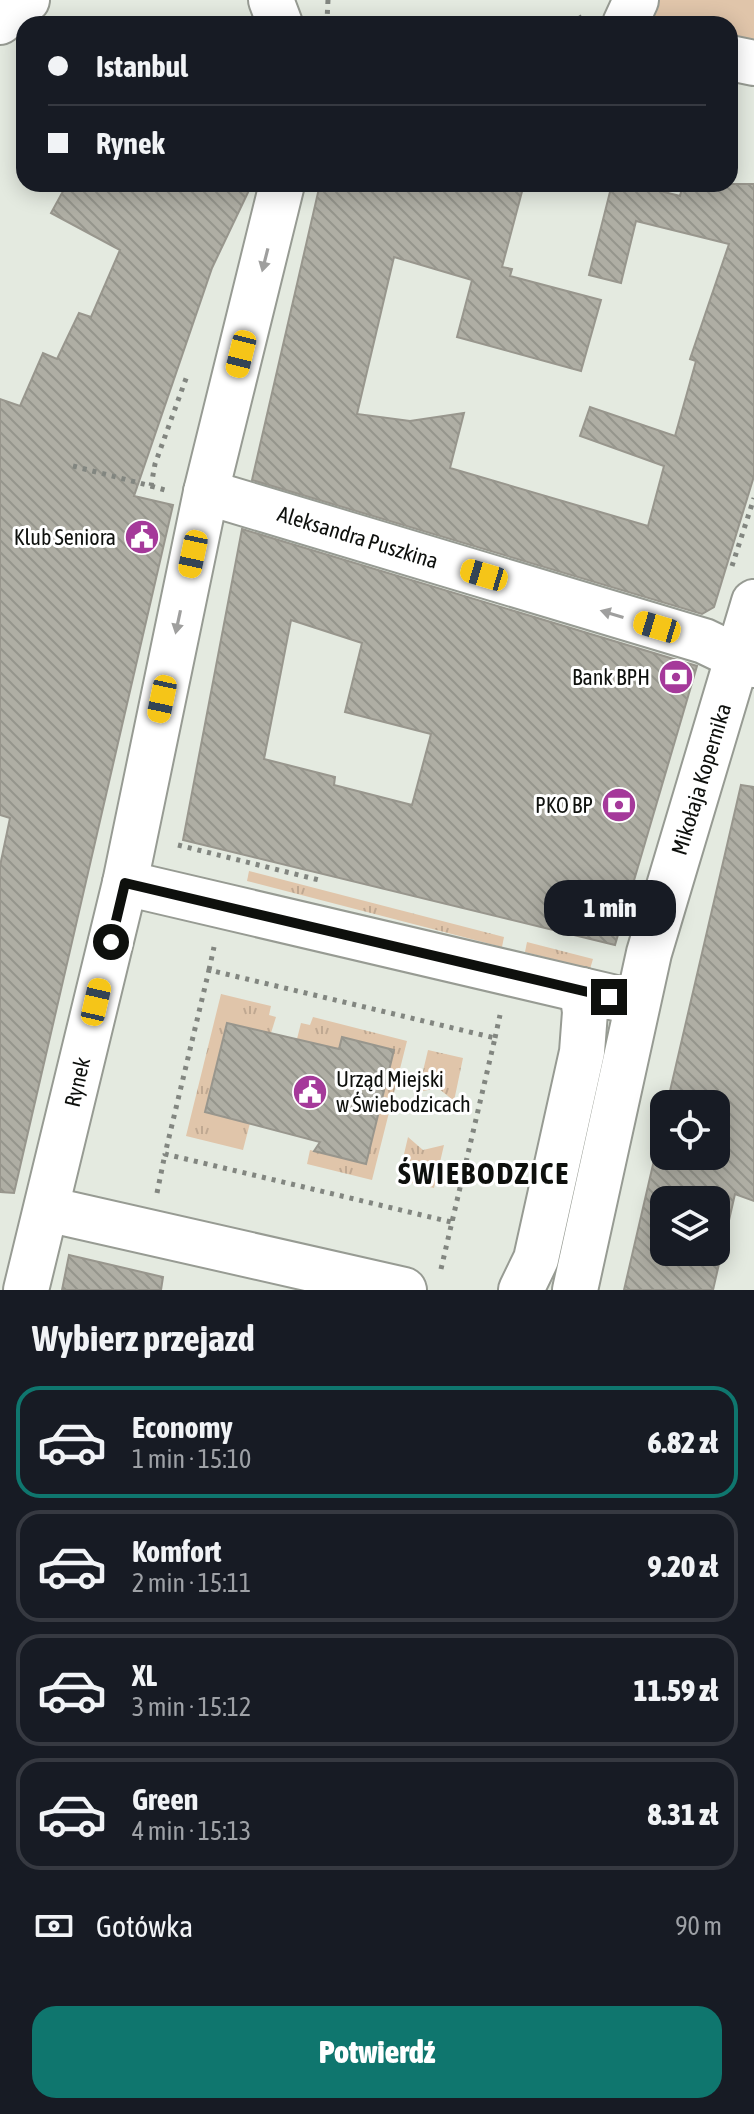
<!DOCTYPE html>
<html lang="pl">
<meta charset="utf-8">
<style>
:root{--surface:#171b24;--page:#242831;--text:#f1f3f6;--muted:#9ea1a6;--line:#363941;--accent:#0f766e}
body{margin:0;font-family:"Asap Condensed",sans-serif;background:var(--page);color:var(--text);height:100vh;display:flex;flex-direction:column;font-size:30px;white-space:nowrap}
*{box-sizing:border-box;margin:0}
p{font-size:26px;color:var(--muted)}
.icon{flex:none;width:44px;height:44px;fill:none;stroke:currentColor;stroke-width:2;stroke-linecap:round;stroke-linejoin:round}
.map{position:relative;height:1290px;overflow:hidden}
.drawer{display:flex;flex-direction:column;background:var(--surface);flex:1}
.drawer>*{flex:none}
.guide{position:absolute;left:16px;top:16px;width:722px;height:176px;border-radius:24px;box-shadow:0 4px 20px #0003;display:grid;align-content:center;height:176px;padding:0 32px;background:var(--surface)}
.controls{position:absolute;left:650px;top:1090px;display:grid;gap:16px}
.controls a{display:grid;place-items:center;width:80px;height:80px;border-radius:16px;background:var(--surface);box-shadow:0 4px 20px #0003;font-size:40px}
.end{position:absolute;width:36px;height:36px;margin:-18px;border:10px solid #0e100d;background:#fff;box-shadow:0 0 0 4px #fff}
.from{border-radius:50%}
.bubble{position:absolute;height:56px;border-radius:24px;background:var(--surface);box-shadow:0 4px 20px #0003;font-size:26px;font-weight:800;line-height:56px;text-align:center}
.car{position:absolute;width:24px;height:48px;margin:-24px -12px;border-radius:10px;box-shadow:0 0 6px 2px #0007;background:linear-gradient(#f5c518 24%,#345 0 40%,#f5c518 0 76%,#345 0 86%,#f5c518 0)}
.guide b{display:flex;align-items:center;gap:28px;height:76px;font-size:30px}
.guide b+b{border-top:2px solid var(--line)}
.guide i{width:20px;height:20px;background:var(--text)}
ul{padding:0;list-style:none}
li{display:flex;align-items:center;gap:24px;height:112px;margin:0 16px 12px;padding:0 16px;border:4px solid var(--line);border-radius:24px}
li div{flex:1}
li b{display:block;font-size:30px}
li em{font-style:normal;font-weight:800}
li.active{border-color:var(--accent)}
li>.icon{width:72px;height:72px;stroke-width:1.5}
h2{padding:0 32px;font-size:36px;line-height:96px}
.pay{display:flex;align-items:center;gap:20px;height:88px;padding:0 32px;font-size:30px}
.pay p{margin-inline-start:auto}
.primary-button{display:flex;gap:16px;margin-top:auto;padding:16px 32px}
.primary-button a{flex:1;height:92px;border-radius:24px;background:var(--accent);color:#fff;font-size:32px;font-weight:800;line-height:92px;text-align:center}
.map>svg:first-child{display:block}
</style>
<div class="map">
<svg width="754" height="1290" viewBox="0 0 754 1290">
<defs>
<pattern id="grass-tufts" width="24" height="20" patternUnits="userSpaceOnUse" patternTransform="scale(2)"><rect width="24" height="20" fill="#e0c5aa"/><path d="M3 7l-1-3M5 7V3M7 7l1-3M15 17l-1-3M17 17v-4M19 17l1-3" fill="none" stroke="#bfa891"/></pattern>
<pattern id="building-back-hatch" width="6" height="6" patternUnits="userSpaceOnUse" patternTransform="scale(2)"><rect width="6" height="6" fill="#afaea4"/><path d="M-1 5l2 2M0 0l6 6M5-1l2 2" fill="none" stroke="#95958c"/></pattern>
</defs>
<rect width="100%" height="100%" fill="#e4eae0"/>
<!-- grass -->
<g fill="url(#grass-tufts)">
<polygon points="249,871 504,937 502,947 247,881"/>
<polygon points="527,942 593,959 590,969 525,952"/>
<polygon points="221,994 271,1006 269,1015 276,1017 271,1033 227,1024 225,1030 206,1110 250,1123 243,1150 186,1136"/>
<polygon points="313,1017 407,1041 372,1180 307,1164 310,1150 360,1162 339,1051 297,1039 301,1023 310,1025"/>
<polygon points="428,1050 463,1058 454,1101 438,1088 418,1092"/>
<polygon points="408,1137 423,1150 444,1145 434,1188 398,1180"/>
</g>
<!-- park -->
<polygon fill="#e0c5aa" points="659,0 754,0 754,47 730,40 730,24 672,24 649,18"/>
<!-- building -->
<g fill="url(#building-back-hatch)" stroke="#98968d" stroke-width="2" fill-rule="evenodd">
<polygon points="67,184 252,184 212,268 134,496 173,505 14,1193 0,1192 0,866 10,818 0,815 0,399 20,406 43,353 57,359 79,313 91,317 120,250 51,213"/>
<polygon points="320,184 524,184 502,267 512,269 510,276 601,300 581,371 457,337 472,280 394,257 357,414 410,421 464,413 450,468 648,526 664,466 580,436 590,407 675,436 696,361 690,359 729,244 636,221 621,283 589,275 612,184 633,184 680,196 683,184 754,184 754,476 714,607 702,614 252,480"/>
<path d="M 242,529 L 697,666 L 615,945 L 183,840 ZM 291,620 L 362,643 L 345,712 L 431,734 L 412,805 L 334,785 L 335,777 L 264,759 Z"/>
<path d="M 741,785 L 754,787 L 754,1201 L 735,1194 L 713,1290 L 624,1290 L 664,1117 L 664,1156 L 716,1156 L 716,1104 L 667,1104 ZM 664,1200 L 716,1200 L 716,1252 L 664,1252 Z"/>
<polygon points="227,1023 339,1049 342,1037 394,1050 366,1164 314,1151 320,1142 205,1112"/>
<polygon points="69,1255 163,1277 161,1290 62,1290"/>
</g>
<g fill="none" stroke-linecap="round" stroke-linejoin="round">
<!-- minor casing -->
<g stroke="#979b93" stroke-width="48">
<g id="minor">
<polyline points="271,0 280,24"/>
<polyline points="0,22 27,0"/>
<polyline points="625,24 636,0"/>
<polyline points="730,58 754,63"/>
<polyline points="206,492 704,641 754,665"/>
<polyline points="125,883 637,1003"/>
<polyline points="47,1209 404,1290"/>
<polyline points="26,1290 125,883 206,492 282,184"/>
<polyline points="521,1290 536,1259 582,1052 585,1012 582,990"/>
<polyline points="575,1290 649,953 754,602"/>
</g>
</g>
<!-- path -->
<g stroke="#828680" stroke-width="5" stroke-dasharray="4 6" stroke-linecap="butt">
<polyline points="328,0 327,21 338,24"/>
<polyline points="338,22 356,24"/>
<polyline points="570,24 583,16"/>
<polyline points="73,466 151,486 155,464 188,373"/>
<polyline points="151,486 165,490"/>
<polyline points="732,566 754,498"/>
<polyline points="178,845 323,881"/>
<polyline points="209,970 214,947"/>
<polyline points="495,1038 500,1015"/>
<polyline points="157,1193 165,1154"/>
<polyline points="441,1269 495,1038 209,970 165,1154 451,1222"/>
</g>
<!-- minor -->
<use href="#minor" stroke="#fff" stroke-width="44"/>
</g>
<!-- one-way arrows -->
<defs><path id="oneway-solid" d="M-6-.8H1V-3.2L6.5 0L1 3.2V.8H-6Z" transform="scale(2)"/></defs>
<g fill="#9f9f9e">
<use href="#oneway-solid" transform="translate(265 260) rotate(104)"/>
<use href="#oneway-solid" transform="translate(612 614) rotate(-163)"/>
<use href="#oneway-solid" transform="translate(178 622) rotate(102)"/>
</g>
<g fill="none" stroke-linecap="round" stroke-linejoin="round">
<!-- route -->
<polyline stroke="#0e100d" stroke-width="10" points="111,942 125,883 609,997"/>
</g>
<!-- icons -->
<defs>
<g id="civic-disc" transform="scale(1.8)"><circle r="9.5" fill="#a5399a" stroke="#fff"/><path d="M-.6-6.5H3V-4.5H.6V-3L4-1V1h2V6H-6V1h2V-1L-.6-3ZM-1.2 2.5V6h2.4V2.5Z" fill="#fff"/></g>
<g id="bank-disc" transform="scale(1.8)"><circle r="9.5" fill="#a5399a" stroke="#fff"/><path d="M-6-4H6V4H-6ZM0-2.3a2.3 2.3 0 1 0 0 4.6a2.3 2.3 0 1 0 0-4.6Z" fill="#fff"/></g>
</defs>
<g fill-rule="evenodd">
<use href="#civic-disc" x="142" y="537"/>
<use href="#bank-disc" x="676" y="677"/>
<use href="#bank-disc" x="619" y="805"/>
<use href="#civic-disc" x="310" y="1092"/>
</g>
<g text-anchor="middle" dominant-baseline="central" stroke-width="6" stroke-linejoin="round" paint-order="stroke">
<!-- poi labels -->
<g font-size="22" fill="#0e100d" stroke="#fff" text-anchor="end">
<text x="116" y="537">Klub Seniora</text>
<text x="650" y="677">Bank BPH</text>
<text x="593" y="805">PKO BP</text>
<text x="336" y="1079" text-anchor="start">Urząd Miejski<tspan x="336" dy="25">w Świebodzicach</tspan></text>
</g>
<!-- street labels -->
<g font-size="22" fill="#0e100d" stroke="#fff">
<text transform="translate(358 537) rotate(17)">Aleksandra Puszkina</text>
<text transform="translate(701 779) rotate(-73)">Mikołaja Kopernika</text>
<text transform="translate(77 1082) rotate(-77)">Rynek</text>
</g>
<!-- district labels -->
<g font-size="30" font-weight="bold" letter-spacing="2" fill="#0e100d" stroke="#fff">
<text x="484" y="1173">ŚWIEBODZICE</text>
</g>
</g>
</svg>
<div class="controls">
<a><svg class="icon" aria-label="locate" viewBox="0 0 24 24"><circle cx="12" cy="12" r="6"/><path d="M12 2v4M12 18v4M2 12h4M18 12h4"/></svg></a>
<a><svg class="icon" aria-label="layers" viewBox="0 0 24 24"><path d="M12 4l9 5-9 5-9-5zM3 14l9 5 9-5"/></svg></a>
</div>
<i class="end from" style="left:111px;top:942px"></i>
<i class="end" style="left:609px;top:997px"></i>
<div class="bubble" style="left:544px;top:880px;width:132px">1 min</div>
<i class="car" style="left:241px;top:354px;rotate:194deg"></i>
<i class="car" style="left:193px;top:554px;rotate:192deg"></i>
<i class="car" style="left:484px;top:575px;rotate:287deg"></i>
<i class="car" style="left:657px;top:627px;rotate:287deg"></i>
<i class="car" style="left:162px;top:699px;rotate:192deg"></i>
<i class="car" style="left:96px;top:1002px;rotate:13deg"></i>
<div class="guide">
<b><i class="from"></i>Istanbul</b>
<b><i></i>Rynek</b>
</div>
</div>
<section class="drawer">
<h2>Wybierz przejazd</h2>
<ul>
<li class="active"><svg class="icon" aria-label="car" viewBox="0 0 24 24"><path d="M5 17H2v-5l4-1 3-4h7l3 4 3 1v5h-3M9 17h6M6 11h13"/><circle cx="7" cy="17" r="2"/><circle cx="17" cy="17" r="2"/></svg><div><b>Economy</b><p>1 min · 15:10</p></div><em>6.82 zł</em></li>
<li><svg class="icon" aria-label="car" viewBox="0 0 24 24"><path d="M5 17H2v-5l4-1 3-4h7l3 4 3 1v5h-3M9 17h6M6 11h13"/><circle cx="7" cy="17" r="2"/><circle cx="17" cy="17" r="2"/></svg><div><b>Komfort</b><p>2 min · 15:11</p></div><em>9.20 zł</em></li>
<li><svg class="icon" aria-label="car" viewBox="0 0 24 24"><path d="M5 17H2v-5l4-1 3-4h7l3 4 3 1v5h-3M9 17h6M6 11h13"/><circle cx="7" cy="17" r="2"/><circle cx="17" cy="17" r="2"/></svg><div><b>XL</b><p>3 min · 15:12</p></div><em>11.59 zł</em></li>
<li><svg class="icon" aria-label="car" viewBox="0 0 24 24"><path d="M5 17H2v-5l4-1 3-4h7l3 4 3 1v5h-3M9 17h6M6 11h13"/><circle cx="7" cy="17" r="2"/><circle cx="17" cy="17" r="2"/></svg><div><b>Green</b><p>4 min · 15:13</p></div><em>8.31 zł</em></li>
</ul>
<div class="pay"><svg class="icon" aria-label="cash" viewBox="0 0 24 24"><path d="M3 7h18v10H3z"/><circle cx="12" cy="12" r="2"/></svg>Gotówka<p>90 m</p></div>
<div class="primary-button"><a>Potwierdź</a></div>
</section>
